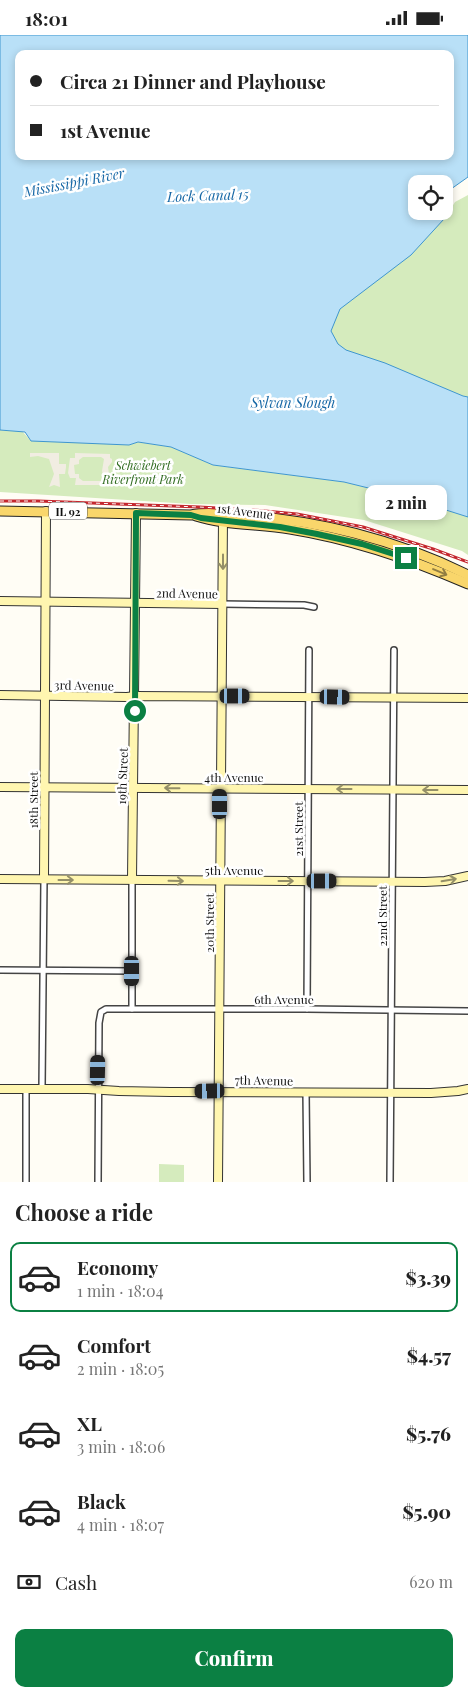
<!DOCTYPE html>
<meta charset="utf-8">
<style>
:root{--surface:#fff;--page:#f2f2f2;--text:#222;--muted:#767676;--line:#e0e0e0;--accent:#0b8043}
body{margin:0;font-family:"Playfair Display",serif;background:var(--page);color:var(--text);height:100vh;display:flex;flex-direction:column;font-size:19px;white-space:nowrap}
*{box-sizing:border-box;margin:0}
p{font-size:16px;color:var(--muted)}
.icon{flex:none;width:28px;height:28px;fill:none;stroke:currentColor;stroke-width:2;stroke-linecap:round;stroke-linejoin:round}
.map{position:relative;height:1147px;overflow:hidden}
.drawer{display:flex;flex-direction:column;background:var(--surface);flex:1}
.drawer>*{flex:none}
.top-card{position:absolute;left:15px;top:15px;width:439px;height:110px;border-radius:10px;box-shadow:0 2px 8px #0003;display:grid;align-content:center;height:110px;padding:0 15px;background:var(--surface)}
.tools{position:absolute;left:408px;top:140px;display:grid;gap:10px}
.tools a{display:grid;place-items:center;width:45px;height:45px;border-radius:10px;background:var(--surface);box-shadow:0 2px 8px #0003;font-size:25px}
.end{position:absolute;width:22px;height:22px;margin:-11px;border:6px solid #0b8043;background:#fff;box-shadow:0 0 0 2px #fff}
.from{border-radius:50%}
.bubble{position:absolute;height:35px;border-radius:10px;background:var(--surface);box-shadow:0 2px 8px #0003;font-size:16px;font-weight:800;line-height:35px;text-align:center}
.car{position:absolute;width:15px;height:30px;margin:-15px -8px;border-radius:6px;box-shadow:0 0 4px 1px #0007;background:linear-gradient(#222 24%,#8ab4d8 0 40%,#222 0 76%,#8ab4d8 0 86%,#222 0)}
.top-card b{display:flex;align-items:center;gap:18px;height:48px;font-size:19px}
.top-card b+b{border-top:1px solid var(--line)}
.top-card i{width:12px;height:12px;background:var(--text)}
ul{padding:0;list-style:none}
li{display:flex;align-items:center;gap:15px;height:70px;margin:0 10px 8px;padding:0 5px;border:2px solid transparent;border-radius:10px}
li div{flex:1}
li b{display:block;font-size:19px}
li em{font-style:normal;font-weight:800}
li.current{border-color:var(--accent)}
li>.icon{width:45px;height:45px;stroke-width:1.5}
h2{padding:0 15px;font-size:22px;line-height:60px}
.pay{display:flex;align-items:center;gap:12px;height:55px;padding:0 15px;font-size:19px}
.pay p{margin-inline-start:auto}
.button{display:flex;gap:10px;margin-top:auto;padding:10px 15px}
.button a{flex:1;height:58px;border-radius:10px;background:var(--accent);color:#fff;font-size:20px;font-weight:800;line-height:58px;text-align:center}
.status{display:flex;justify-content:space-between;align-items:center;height:35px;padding:0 25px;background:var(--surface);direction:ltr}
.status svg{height:14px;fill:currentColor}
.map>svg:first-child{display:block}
</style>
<div class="status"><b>18:01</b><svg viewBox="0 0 49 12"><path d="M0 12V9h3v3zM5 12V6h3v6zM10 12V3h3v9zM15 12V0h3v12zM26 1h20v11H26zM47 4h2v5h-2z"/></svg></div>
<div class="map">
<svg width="468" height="1147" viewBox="0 0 468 1147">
<rect width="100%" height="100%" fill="#fffdf5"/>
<!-- green -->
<g fill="#d5ebbd">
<polygon points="468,160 468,374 341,323 310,278 444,176 444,168 450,175 455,167"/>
<polygon points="0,395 22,396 31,406 37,405 52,407 54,406 129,410 138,407 171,412 213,430 344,447 405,462 468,482 468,520 462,516 364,485 265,470 191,469 0,457"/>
<polygon points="159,1129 184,1130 184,1147 159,1147"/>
</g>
<!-- plaza -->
<g fill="#f1ede2" fill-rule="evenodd">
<polygon points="30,418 59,418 59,429 66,429 66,432 65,439 59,439 60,452 54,450 49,452 54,439 49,424 38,421 30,422"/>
<path d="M 75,418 L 110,419 L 110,423 L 112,424 L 112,427 L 108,432 L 109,439 L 112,441 L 109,450 L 75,450 L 76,443 L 70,443 L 68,438 L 70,423 L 75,423 ZM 83,422 L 101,422 L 104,424 L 102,436 L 104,443 L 101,446 L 83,446 L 79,443 L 79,439 L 75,439 L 74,430 L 79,429 L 79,425 Z"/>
</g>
<!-- water -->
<path fill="#b9e0f7" stroke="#3f96cf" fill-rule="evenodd" d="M 0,0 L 468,0 L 468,142 L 444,159 L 444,149 L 416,149 L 416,176 L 444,176 L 444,168 L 447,172 L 444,184 L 411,220 L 340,274 L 331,296 L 338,309 L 346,315 L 385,328 L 463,361 L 468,362 L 468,482 L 405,462 L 344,447 L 213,430 L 171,412 L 138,407 L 129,410 L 31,406 L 25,397 L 0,395 ZM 19,19 L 450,19 L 450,121 L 19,121 Z"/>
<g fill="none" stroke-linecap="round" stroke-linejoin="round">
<!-- street casing -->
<g stroke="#444" stroke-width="8">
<g id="street">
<polyline points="222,569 304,570 314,572"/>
<polyline points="132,845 132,974"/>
<polyline points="0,935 132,936"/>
<polyline points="307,974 309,615"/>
<polyline points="42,1053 44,844"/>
<polyline points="306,1057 307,1147"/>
<polyline points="26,1147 26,1053"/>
<polyline points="98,1147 99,988 101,977 106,974 307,974 468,976"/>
<polyline points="390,1147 394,615"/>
</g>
</g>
<!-- secondary casing -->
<g stroke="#333" stroke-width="10">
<g id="secondary">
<polyline points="0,566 222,569"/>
<polyline points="0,660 127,662 135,661 468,663"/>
<polyline points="0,752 468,755"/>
<polyline points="0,844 425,847 445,846 468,841"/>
<polyline points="44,844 46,476"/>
<polyline points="132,845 136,478"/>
<polyline points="0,1054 88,1054 119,1056 170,1057 431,1058 458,1056 468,1054"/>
<polyline points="218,1147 223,482"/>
</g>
</g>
<!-- primary casing -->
<g stroke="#222" stroke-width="11">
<g id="primary">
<path d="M 0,476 L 191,480 C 207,477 220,479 236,480 C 316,484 397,505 468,540"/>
<path d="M 196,481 C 224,490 260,489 290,494 C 352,504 411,524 468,549"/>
</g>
</g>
<!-- street -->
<use href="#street" stroke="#fff" stroke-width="5"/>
<!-- secondary -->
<use href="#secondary" stroke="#fff6b0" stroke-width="8"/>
<!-- primary -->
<use href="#primary" stroke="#f9d66b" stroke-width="9"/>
<!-- rail casing -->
<g stroke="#c4262e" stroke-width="3">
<polyline id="rail" points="0,466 38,466 199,472 254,475 297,479 363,492 433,514 468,527"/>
</g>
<!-- rail -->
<use href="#rail" stroke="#fff" stroke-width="1" stroke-dasharray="4" stroke-linecap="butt"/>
</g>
<!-- one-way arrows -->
<defs><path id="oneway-shaft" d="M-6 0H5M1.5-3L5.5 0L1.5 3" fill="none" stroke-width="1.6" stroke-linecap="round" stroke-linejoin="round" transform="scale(1.25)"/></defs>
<g stroke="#948f68">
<use href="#oneway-shaft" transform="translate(223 527) rotate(90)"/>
<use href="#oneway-shaft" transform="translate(172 753) rotate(-179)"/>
<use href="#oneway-shaft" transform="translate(344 754) rotate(-180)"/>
<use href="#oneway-shaft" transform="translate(430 755) rotate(-180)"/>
<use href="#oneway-shaft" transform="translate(66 845)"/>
<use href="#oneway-shaft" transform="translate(449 845) rotate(-9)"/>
<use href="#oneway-shaft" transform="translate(176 846) rotate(1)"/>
<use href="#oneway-shaft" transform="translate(286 846)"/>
</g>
<use stroke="#917d42" href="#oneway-shaft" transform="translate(440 537) rotate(23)"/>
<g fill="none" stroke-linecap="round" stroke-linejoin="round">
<!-- route -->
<polyline stroke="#0b8043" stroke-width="6" points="135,676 136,478 191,480 201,483 280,492 317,499 362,509 406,523"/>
</g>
<g text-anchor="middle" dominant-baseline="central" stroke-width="5" stroke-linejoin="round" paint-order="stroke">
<!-- shield labels -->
<rect fill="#fff" stroke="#585858" stroke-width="1" x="49" y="467.5" width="38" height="17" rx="4"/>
<g font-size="11" font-weight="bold" fill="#111">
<text x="68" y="476">IL 92</text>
</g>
<!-- park labels -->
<g font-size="12" font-style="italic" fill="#2f6b1f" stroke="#fff">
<text x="143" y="430">Schwiebert<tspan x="143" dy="14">Riverfront Park</tspan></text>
</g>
<!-- street labels -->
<g font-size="12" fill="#111" stroke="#fff">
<text transform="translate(245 476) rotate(7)">1st Avenue</text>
<text transform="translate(187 558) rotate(1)">2nd Avenue</text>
<text transform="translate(84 650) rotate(1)">3rd Avenue</text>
<text transform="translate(122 741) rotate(-88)">19th Street</text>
<text x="234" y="742">4th Avenue</text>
<text transform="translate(33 765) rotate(-90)">18th Street</text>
<text transform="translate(298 794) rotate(-90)">21st Street</text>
<text x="234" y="835">5th Avenue</text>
<text transform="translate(382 881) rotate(-90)">22nd Street</text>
<text transform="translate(209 888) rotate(-90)">20th Street</text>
<text x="284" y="964">6th Avenue</text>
<text transform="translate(264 1045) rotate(1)">7th Avenue</text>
</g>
<!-- water labels -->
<g font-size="14" font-style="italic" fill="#1768a6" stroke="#fff">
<text transform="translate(74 147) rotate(-11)">Mississippi River</text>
<text transform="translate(208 160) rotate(-2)">Lock Canal 15</text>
<text x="293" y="367">Sylvan Slough</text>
</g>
</g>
</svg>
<div class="tools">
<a><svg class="icon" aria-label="locate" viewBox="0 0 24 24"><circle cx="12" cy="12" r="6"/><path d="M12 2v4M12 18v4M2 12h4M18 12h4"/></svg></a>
</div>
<i class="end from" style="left:135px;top:676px"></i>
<i class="end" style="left:406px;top:523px"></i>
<div class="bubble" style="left:365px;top:450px;width:82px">2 min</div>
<i class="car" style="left:235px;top:661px;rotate:90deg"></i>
<i class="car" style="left:335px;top:662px;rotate:91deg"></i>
<i class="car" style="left:220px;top:769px;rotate:0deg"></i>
<i class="car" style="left:322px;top:846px;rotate:90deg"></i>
<i class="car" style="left:132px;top:936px;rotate:180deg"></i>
<i class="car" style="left:98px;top:1035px;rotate:1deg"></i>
<i class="car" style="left:210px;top:1056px;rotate:269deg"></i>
<div class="top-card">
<b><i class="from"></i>Circa 21 Dinner and Playhouse</b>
<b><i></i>1st Avenue</b>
</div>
</div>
<section class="drawer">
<h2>Choose a ride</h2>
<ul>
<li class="current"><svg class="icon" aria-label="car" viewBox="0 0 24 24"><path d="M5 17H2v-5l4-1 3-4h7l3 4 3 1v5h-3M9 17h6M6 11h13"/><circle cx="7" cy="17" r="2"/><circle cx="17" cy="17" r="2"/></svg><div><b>Economy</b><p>1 min · 18:04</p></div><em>$3.39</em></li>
<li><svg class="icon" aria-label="car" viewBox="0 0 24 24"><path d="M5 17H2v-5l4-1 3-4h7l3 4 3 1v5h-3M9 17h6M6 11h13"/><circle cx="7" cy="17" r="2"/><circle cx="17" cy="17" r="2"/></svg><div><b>Comfort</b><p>2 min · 18:05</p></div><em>$4.57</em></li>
<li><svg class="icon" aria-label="car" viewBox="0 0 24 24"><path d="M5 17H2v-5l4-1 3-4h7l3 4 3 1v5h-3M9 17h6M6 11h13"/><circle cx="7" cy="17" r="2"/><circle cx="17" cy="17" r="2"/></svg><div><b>XL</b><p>3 min · 18:06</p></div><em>$5.76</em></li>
<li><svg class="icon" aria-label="car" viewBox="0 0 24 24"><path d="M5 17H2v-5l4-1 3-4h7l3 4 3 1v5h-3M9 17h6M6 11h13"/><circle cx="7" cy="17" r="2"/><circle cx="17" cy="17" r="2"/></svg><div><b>Black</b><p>4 min · 18:07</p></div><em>$5.90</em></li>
</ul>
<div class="pay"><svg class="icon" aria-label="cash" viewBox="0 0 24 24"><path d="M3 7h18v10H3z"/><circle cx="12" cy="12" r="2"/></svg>Cash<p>620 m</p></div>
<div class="button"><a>Confirm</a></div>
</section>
